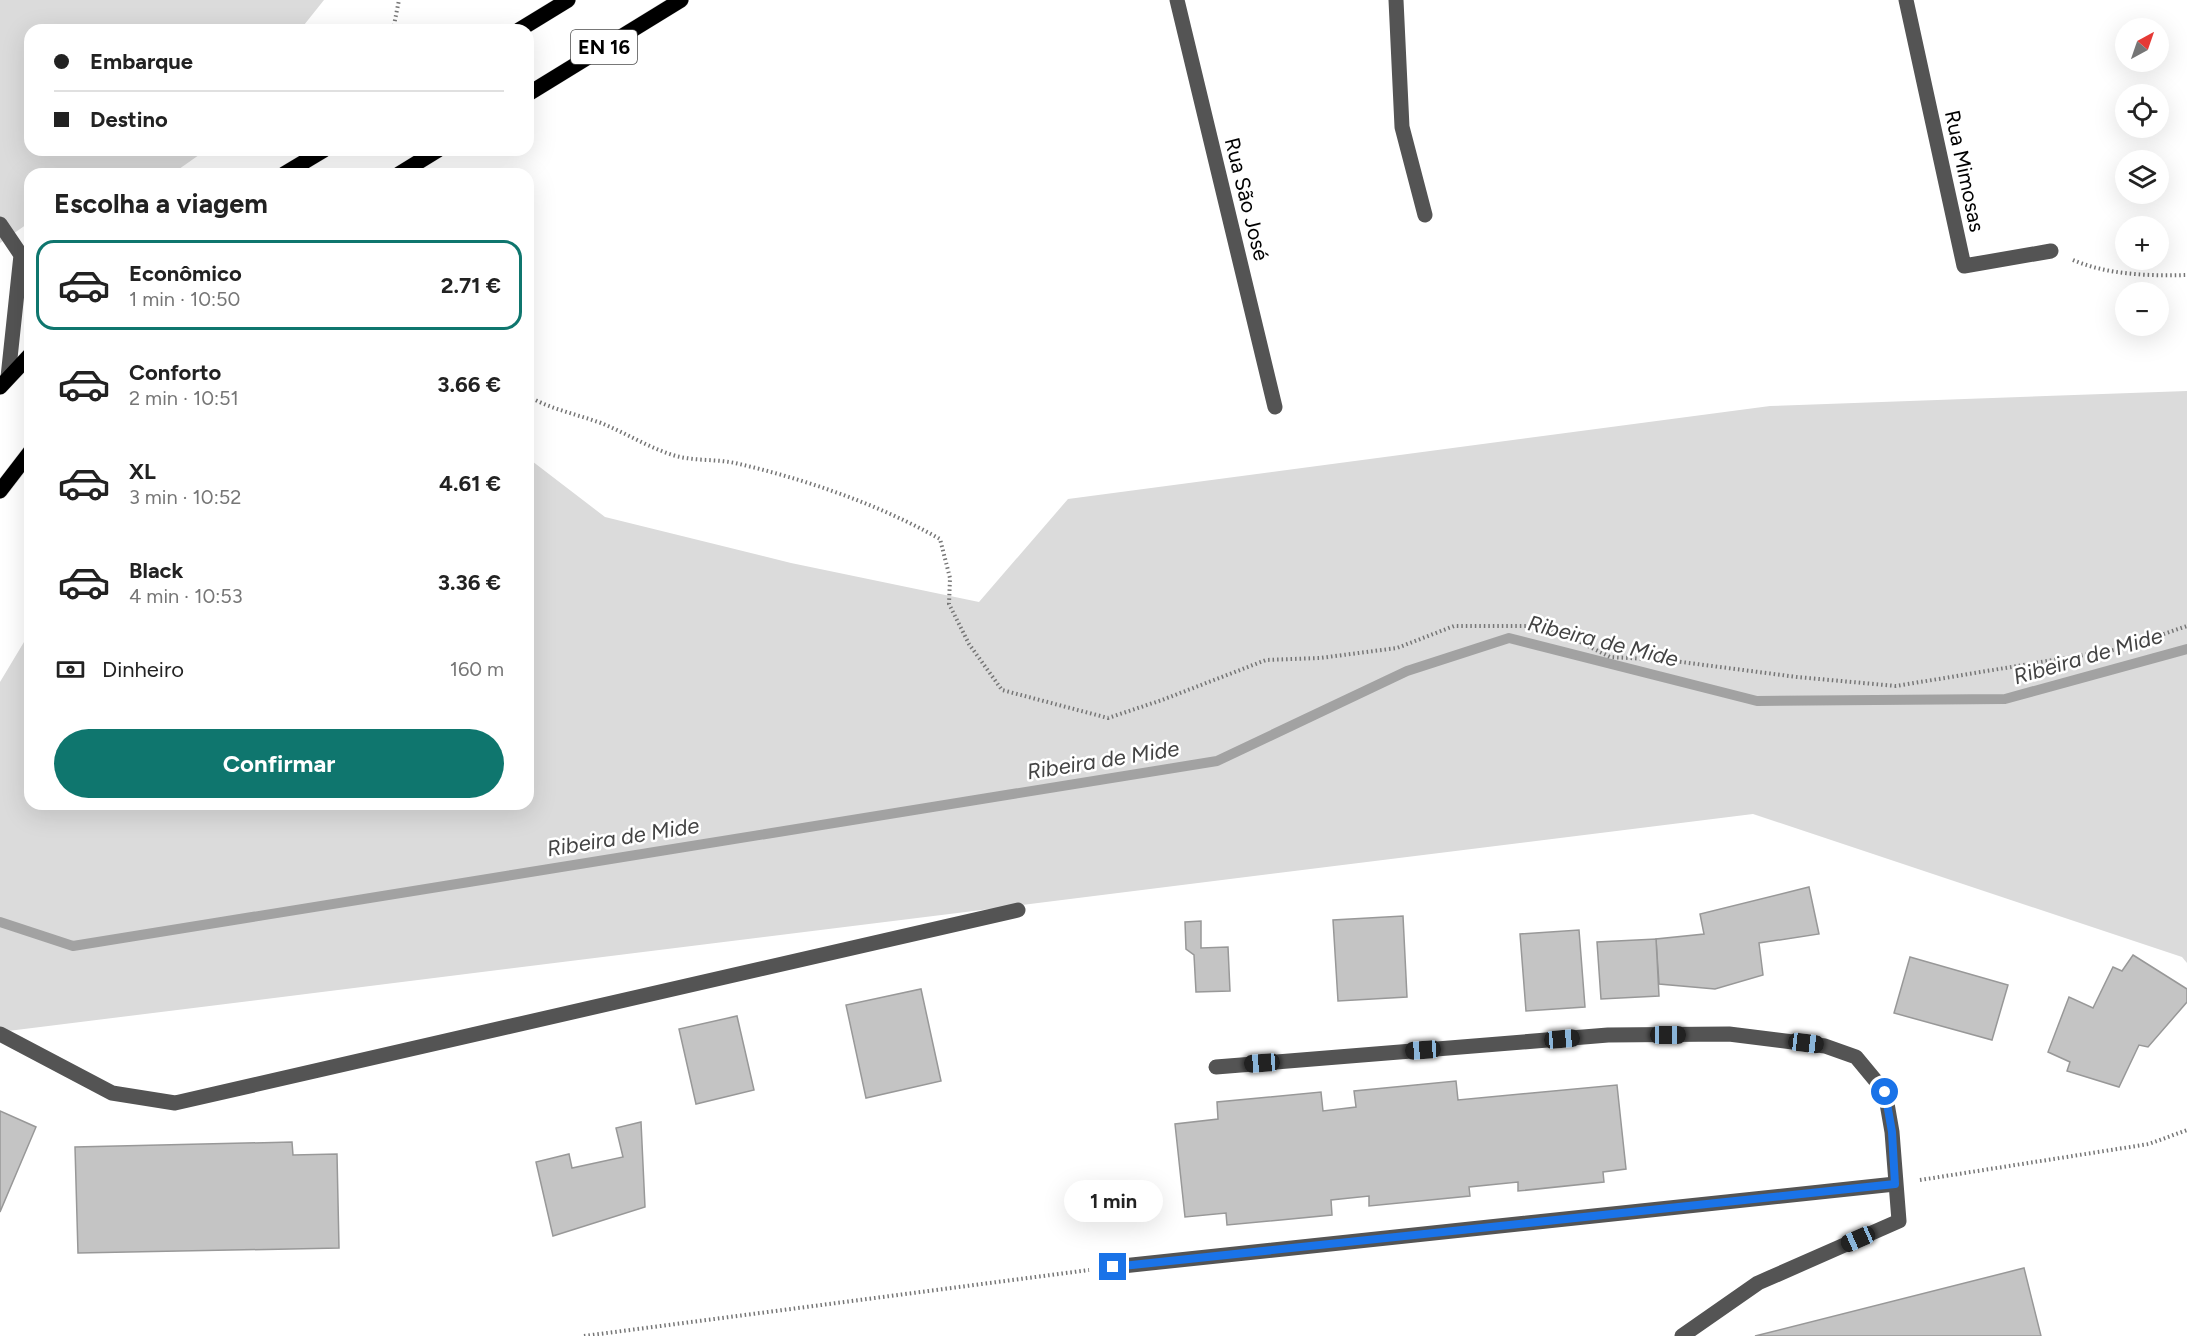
<!DOCTYPE html>
<html lang="pt">
<meta charset="utf-8">
<style>
:root{--surface:#fff;--page:#f2f2f2;--text:#222;--muted:#767676;--line:#e0e0e0;--accent:#0f766e}
body{margin:0;font-family:Figtree,sans-serif;background:var(--page);color:var(--text);height:100vh;display:flex;flex-direction:column;font-size:22px;white-space:nowrap}
*{box-sizing:border-box;margin:0}
p{font-size:20px;color:var(--muted)}
.icon{flex:none;width:33px;height:33px;fill:none;stroke:currentColor;stroke-width:2;stroke-linecap:round;stroke-linejoin:round}
.map{position:relative;flex:1;overflow:hidden}
.details{position:absolute;left:24px;top:168px;width:510px;height:642px;display:flex;flex-direction:column;background:var(--surface);border-radius:18px;box-shadow:0 6px 24px #0002}
.details>*{flex:none}
.banner{position:absolute;left:24px;top:24px;width:510px;height:132px;border-radius:18px;box-shadow:0 6px 24px #0002;display:grid;align-content:center;height:132px;padding:0 30px;background:var(--surface)}
.needle{width:39px;rotate:40deg}
.tools{position:absolute;left:2115px;top:18px;display:grid;gap:12px}
.tools a{display:grid;place-items:center;width:54px;height:54px;border-radius:50%;background:var(--surface);box-shadow:0 6px 24px #0002;font-size:30px}
.end{position:absolute;width:27px;height:27px;margin:-14px;border:8px solid #1a73e8;background:#fff;box-shadow:0 0 0 3px #fff}
.from{border-radius:50%}
.bubble{position:absolute;height:42px;border-radius:21px;background:var(--surface);box-shadow:0 6px 24px #0002;font-size:20px;font-weight:700;line-height:42px;text-align:center}
.car{position:absolute;width:18px;height:36px;margin:-18px -9px;border-radius:8px;box-shadow:0 0 4px 2px #0007;background:linear-gradient(#222 24%,#8ab4d8 0 40%,#222 0 76%,#8ab4d8 0 86%,#222 0)}
.banner b{display:flex;align-items:center;gap:21px;height:57px;font-size:22px}
.banner b+b{border-top:2px solid var(--line)}
.banner i{width:15px;height:15px;background:var(--text)}
ul{padding:0;list-style:none}
li{display:flex;align-items:center;gap:18px;height:90px;margin:0 12px 9px;padding:0 18px;border:3px solid transparent;border-radius:18px}
li div{flex:1}
li b{display:block;font-size:22px}
li em{font-style:normal;font-weight:700}
li.on{border-color:var(--accent)}
li>.icon{width:54px;height:54px;stroke-width:1.5}
h2{padding:0 30px;font-size:27px;line-height:72px}
.pay{display:flex;align-items:center;gap:15px;height:66px;padding:0 30px;font-size:22px}
.pay p{margin-inline-start:auto}
.action{display:flex;gap:12px;margin-top:auto;padding:12px 30px}
.action a{flex:1;height:69px;border-radius:36px;background:var(--accent);color:#fff;font-size:24px;font-weight:700;line-height:69px;text-align:center}
.map>svg:first-child{display:block}
</style>
<div class="map">
<svg width="2187" height="1336" viewBox="0 0 2187 1336">
<rect width="100%" height="100%" fill="#fff"/>
<!-- green -->
<g fill="#dbdbdb">
<polygon points="0,0 324,0 300,30 30,30 30,150 206,150 172,174 30,174 30,222 0,243"/>
<polygon points="2187,391 2187,963 2182,957 1753,814 0,1032 0,682 30,632 30,804 528,804 528,458 605,517 791,563 979,602 1068,499 1770,406"/>
</g>
<g fill="none" stroke-linecap="round" stroke-linejoin="round">
<!-- stream -->
<polyline stroke="#a2a2a2" stroke-width="10" points="0,922 73,946 1217,761 1407,671 1509,638 1757,701 2005,699 2187,649"/>
</g>
<!-- building -->
<g fill="#c4c4c4" stroke="#989898" stroke-width="1.5">
<polygon points="1809,887 1819,934 1759,943 1763,975 1715,989 1659,984 1656,939 1704,934 1700,914"/>
<polygon points="1403,916 1407,997 1338,1001 1333,920"/>
<polygon points="1201,921 1201,948 1228,947 1230,991 1196,992 1194,955 1186,949 1185,922"/>
<polygon points="1579,930 1585,1007 1526,1011 1520,934"/>
<polygon points="1656,939 1659,996 1601,999 1597,942"/>
<polygon points="2133,955 2187,989 2187,1002 2148,1047 2139,1045 2119,1087 2067,1071 2070,1062 2048,1052 2069,997 2093,1008 2113,967 2122,971"/>
<polygon points="1910,957 2008,985 1992,1040 1894,1013"/>
<polygon points="921,989 941,1081 866,1098 846,1005"/>
<polygon points="737,1016 754,1090 696,1104 679,1029"/>
<polygon points="1456,1081 1458,1100 1617,1085 1626,1169 1603,1172 1604,1182 1518,1191 1518,1182 1469,1187 1470,1196 1369,1206 1369,1196 1331,1200 1332,1215 1227,1225 1226,1213 1185,1217 1175,1124 1218,1119 1217,1102 1321,1092 1323,1111 1356,1107 1354,1091"/>
<polygon points="0,1111 36,1127 0,1212"/>
<polygon points="641,1122 645,1207 553,1236 536,1162 569,1154 572,1168 623,1157 616,1128"/>
<polygon points="292,1142 293,1155 337,1154 339,1248 78,1253 75,1147"/>
<polygon points="2024,1268 2041,1336 1755,1336"/>
</g>
<g fill="none" stroke-linecap="round" stroke-linejoin="round">
<!-- major casing -->
<g stroke="#dbdbdb" stroke-width="16">
<g id="major">
<polyline points="519,30 568,0"/>
<polyline points="528,94 681,0"/>
<polyline points="284,174 324,150"/>
<polyline points="399,174 438,150"/>
<polyline points="0,387 30,355"/>
<polyline points="0,491 30,452"/>
</g>
</g>
<!-- path -->
<g stroke="#767676" stroke-width="4" stroke-dasharray="1.5 3" stroke-linecap="butt">
<polyline points="393,30 399,0"/>
<path d="M 2073,260 C 2108,275 2149,276 2187,275"/>
<path d="M 528,396 C 550,409 576,414 601,423 C 626,433 649,448 676,456 C 695,461 716,459 735,463 C 805,479 878,504 940,539 L 950,578 L 949,604 L 969,644 L 1002,690 L 1108,718 L 1162,700 L 1266,660 L 1320,658 L 1397,648 L 1454,626 L 1528,626 L 1568,636 L 1610,657 L 1666,660 L 1797,677 L 1896,686 L 2120,649 L 2187,626"/>
<polyline points="1920,1180 2149,1144 2187,1130"/>
<polyline points="584,1336 1089,1270"/>
</g>
<!-- minor -->
<g stroke="#545454" stroke-width="15">
<polyline points="1177,0 1275,407"/>
<polyline points="1396,0 1402,127 1425,215"/>
<polyline points="1906,0 1964,266 2051,251"/>
<polyline points="0,224 21,255 8,377"/>
<polyline points="0,1034 112,1093 175,1103 1018,910"/>
<polyline points="1216,1067 1608,1035 1729,1034 1825,1046 1856,1057 1885,1092 1892,1132 1899,1221 1758,1283 1682,1336"/>
<polyline points="1113,1267 1895,1184"/>
</g>
<!-- major -->
<use href="#major" stroke="#000" stroke-width="15"/>
</g>
<g fill="none" stroke-linecap="round" stroke-linejoin="round">
<!-- route -->
<polyline stroke="#1a73e8" stroke-width="8" points="1113,1267 1895,1184 1892,1132 1885,1092"/>
</g>
<g text-anchor="middle" dominant-baseline="central" stroke-width="5" stroke-linejoin="round" paint-order="stroke">
<!-- shield labels -->
<rect fill="#fff" stroke="#4c4c4c" stroke-width="1.5" x="571" y="30" width="66" height="34" rx="4.5"/>
<g font-size="20" font-weight="bold" fill="#000">
<text x="604" y="47">EN 16</text>
</g>
<!-- street labels -->
<g font-size="21" fill="#000" stroke="#fff">
<text transform="translate(1965 171) rotate(78)">Rua Mimosas</text>
<text transform="translate(1247 199) rotate(76)">Rua São José</text>
</g>
<!-- water labels -->
<g font-size="22" font-style="italic" fill="#434343" stroke="#fff">
<text transform="translate(1603 641) rotate(14)">Ribeira de Mide</text>
<text transform="translate(2088 656) rotate(-16)">Ribeira de Mide</text>
<text transform="translate(1103 760) rotate(-9)">Ribeira de Mide</text>
<text transform="translate(623 837) rotate(-9)">Ribeira de Mide</text>
</g>
</g>
</svg>
<div class="tools">
<a><svg class="needle" viewBox="-14 -14 28 28"><path d="M0-13l5 13h-10z" fill="#e53935"/><path d="M0 13l5-13h-10z" fill="#767676"/></svg></a>
<a><svg class="icon" aria-label="locate" viewBox="0 0 24 24"><circle cx="12" cy="12" r="6"/><path d="M12 2v4M12 18v4M2 12h4M18 12h4"/></svg></a>
<a><svg class="icon" aria-label="layers" viewBox="0 0 24 24"><path d="M12 4l9 5-9 5-9-5zM3 14l9 5 9-5"/></svg></a>
<a>+</a>
<a>−</a>
</div>
<i class="end from" style="left:1885px;top:1092px"></i>
<i class="end" style="left:1113px;top:1267px"></i>
<div class="bubble" style="left:1064px;top:1180px;width:99px">1 min</div>
<i class="car" style="left:1668px;top:1035px;rotate:90deg"></i>
<i class="car" style="left:1562px;top:1039px;rotate:85deg"></i>
<i class="car" style="left:1806px;top:1043px;rotate:97deg"></i>
<i class="car" style="left:1423px;top:1050px;rotate:266deg"></i>
<i class="car" style="left:1262px;top:1063px;rotate:266deg"></i>
<i class="car" style="left:1858px;top:1239px;rotate:246deg"></i>
<div class="banner">
<b><i class="from"></i>Embarque</b>
<b><i></i>Destino</b>
</div>
<section class="details">
<h2>Escolha a viagem</h2>
<ul>
<li class="on"><svg class="icon" aria-label="car" viewBox="0 0 24 24"><path d="M5 17H2v-5l4-1 3-4h7l3 4 3 1v5h-3M9 17h6M6 11h13"/><circle cx="7" cy="17" r="2"/><circle cx="17" cy="17" r="2"/></svg><div><b>Econômico</b><p>1 min · 10:50</p></div><em>2.71 €</em></li>
<li><svg class="icon" aria-label="car" viewBox="0 0 24 24"><path d="M5 17H2v-5l4-1 3-4h7l3 4 3 1v5h-3M9 17h6M6 11h13"/><circle cx="7" cy="17" r="2"/><circle cx="17" cy="17" r="2"/></svg><div><b>Conforto</b><p>2 min · 10:51</p></div><em>3.66 €</em></li>
<li><svg class="icon" aria-label="car" viewBox="0 0 24 24"><path d="M5 17H2v-5l4-1 3-4h7l3 4 3 1v5h-3M9 17h6M6 11h13"/><circle cx="7" cy="17" r="2"/><circle cx="17" cy="17" r="2"/></svg><div><b>XL</b><p>3 min · 10:52</p></div><em>4.61 €</em></li>
<li><svg class="icon" aria-label="car" viewBox="0 0 24 24"><path d="M5 17H2v-5l4-1 3-4h7l3 4 3 1v5h-3M9 17h6M6 11h13"/><circle cx="7" cy="17" r="2"/><circle cx="17" cy="17" r="2"/></svg><div><b>Black</b><p>4 min · 10:53</p></div><em>3.36 €</em></li>
</ul>
<div class="pay"><svg class="icon" aria-label="cash" viewBox="0 0 24 24"><path d="M3 7h18v10H3z"/><circle cx="12" cy="12" r="2"/></svg>Dinheiro<p>160 m</p></div>
<div class="action"><a>Confirmar</a></div>
</section>
</div>
